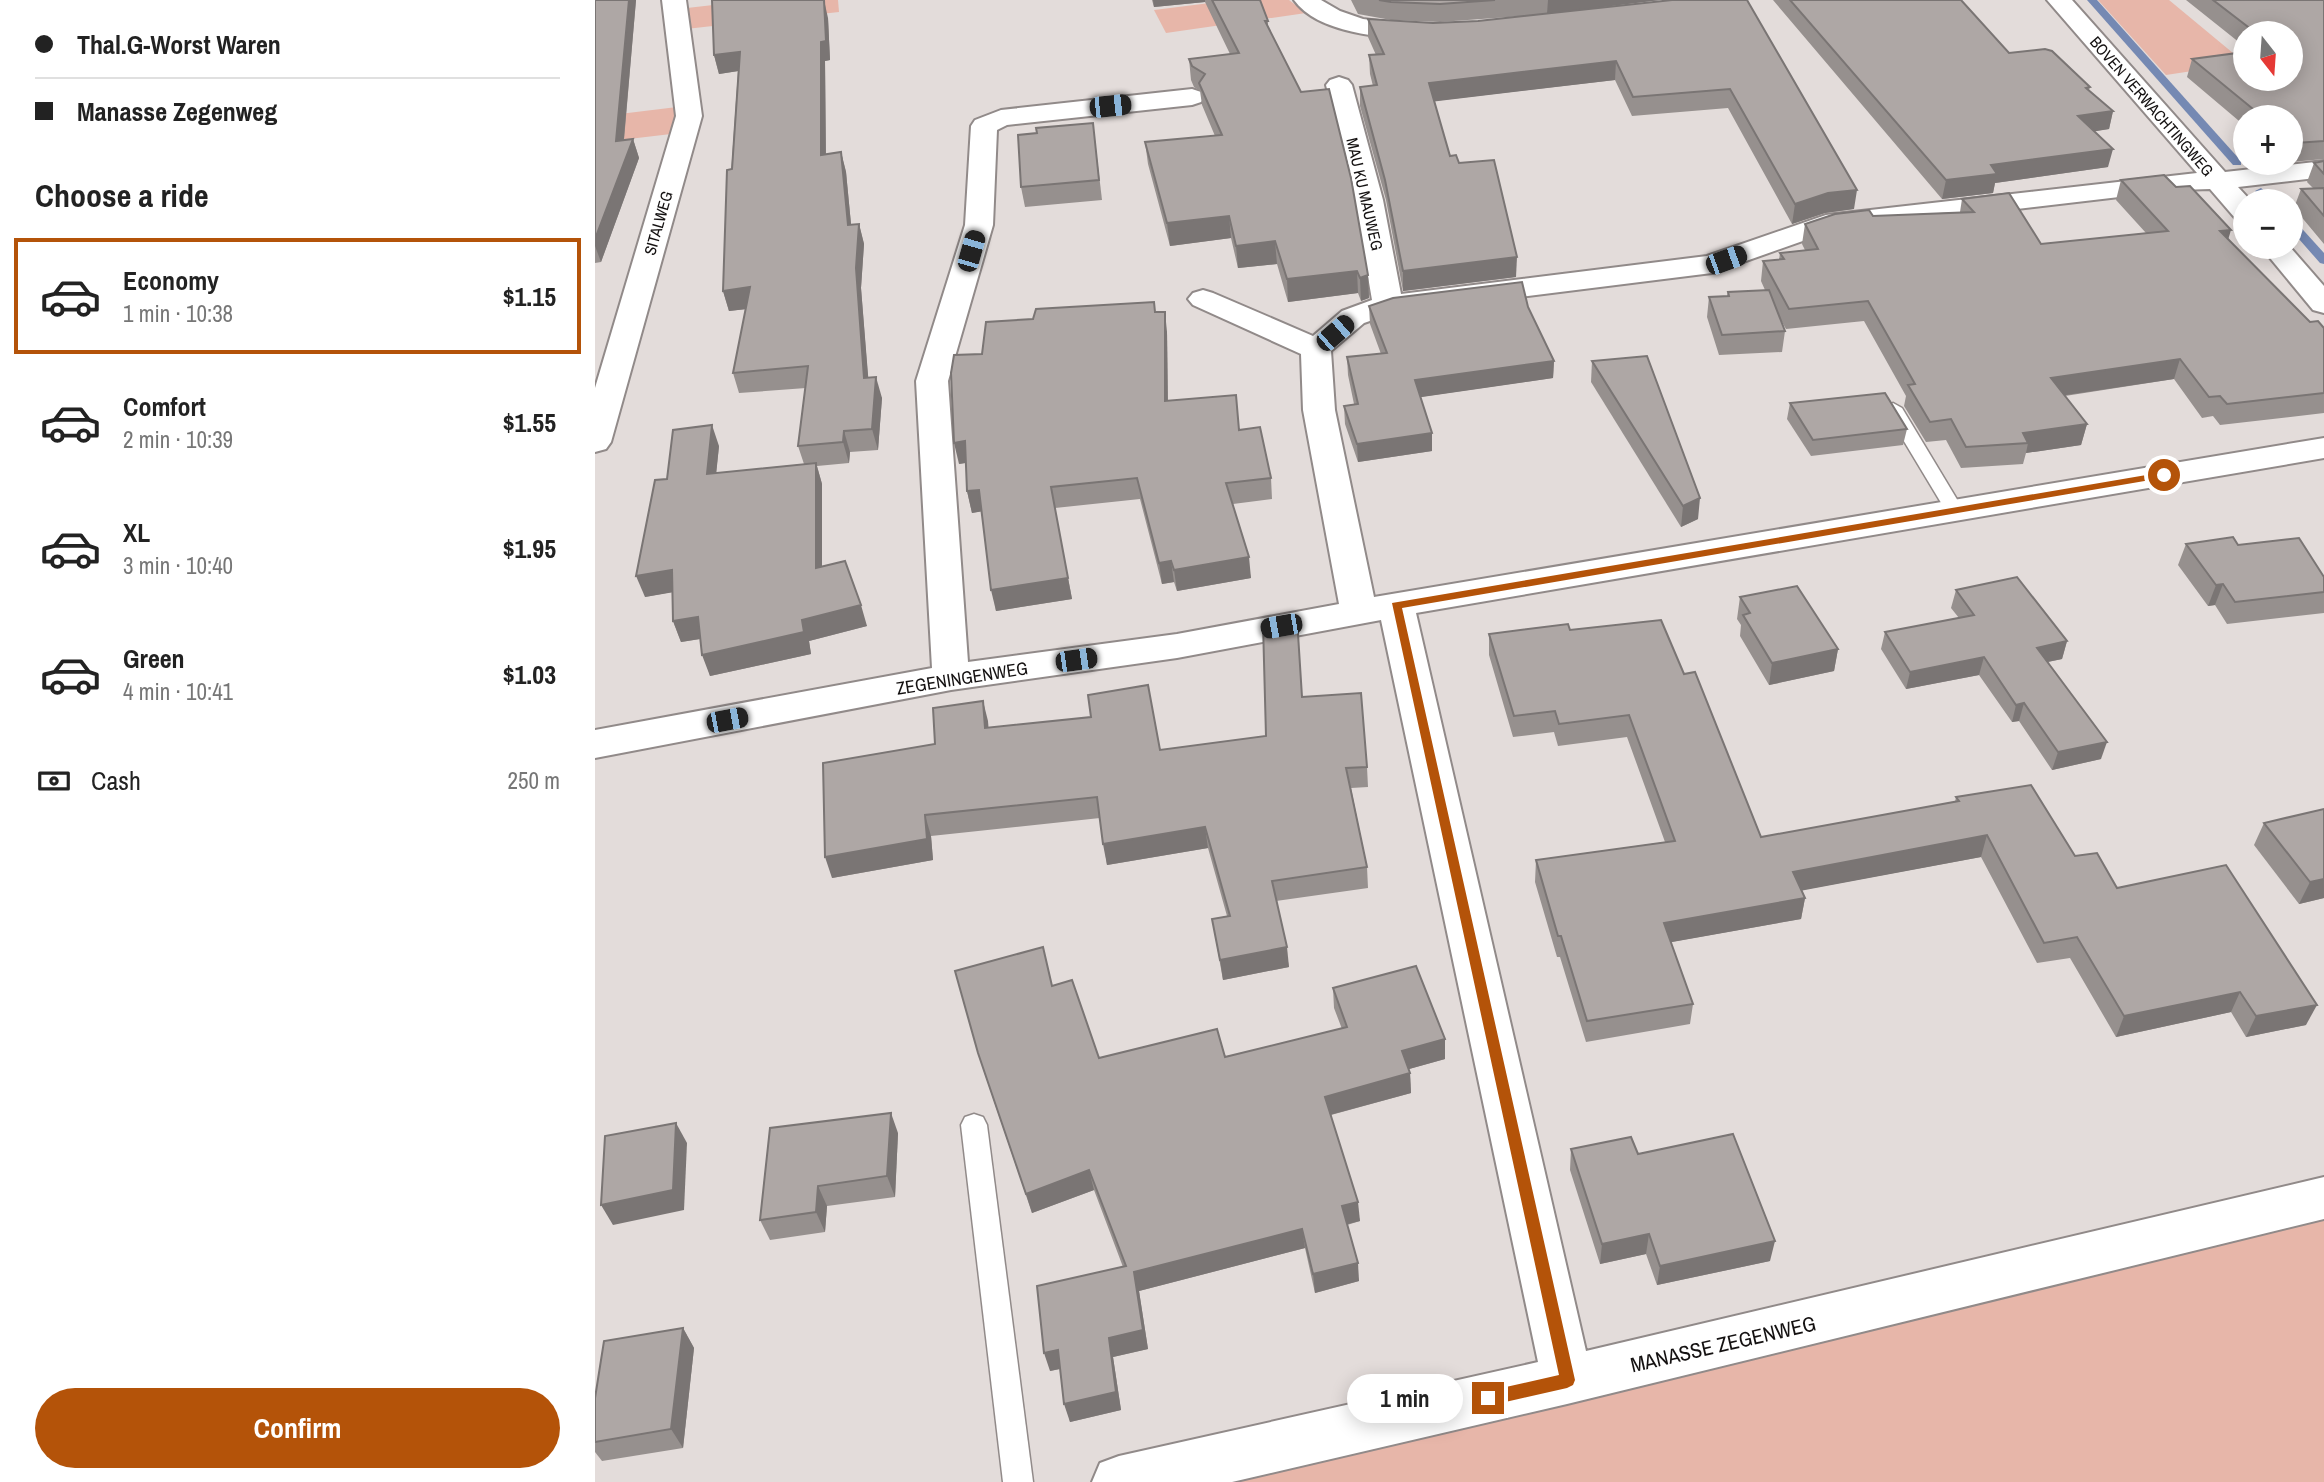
<!DOCTYPE html>
<meta charset="utf-8">
<style>
:root{--surface:#fff;--page:#f6f6f6;--text:#222;--muted:#767676;--line:#e0e0e0;--accent:#b45309}
body{margin:0;font-family:"Archivo Narrow",sans-serif;background:var(--page);color:var(--text);height:100vh;display:flex;flex-direction:column;font-size:26px;white-space:nowrap}
*{box-sizing:border-box;margin:0}
p{font-size:23px;color:var(--muted)}
.icon{flex:none;width:38px;height:38px;fill:none;stroke:currentColor;stroke-width:2;stroke-linecap:round;stroke-linejoin:round}
.map{position:relative;flex:1;overflow:hidden}
.details{display:flex;flex-direction:column;background:var(--surface);width:595px}
.details>*{flex:none}
.top-card{display:grid;align-content:center;height:154px;padding:0 35px;background:var(--surface)}
.needle{width:46px;rotate:163deg}
.buttons{position:absolute;left:1638px;top:21px;display:grid;gap:14px}
.buttons a{display:grid;place-items:center;width:70px;height:70px;border-radius:50%;background:var(--surface);box-shadow:0 4px 18px #0003;font-size:35px}
.end{position:absolute;width:32px;height:32px;margin:-16px;border:9px solid #b45309;background:#fff;box-shadow:0 0 0 4px #fff}
.from{border-radius:50%}
.bubble{position:absolute;height:49px;border-radius:24px;background:var(--surface);box-shadow:0 4px 18px #0003;font-size:23px;font-weight:800;line-height:49px;text-align:center}
.car{position:absolute;width:21px;height:42px;margin:-21px -10px;border-radius:9px;box-shadow:0 0 5px 2px #0007;background:linear-gradient(#222 24%,#8ab4d8 0 40%,#222 0 76%,#8ab4d8 0 86%,#222 0)}
.top-card b{display:flex;align-items:center;gap:24px;height:66px;font-size:26px}
.top-card b+b{border-top:2px solid var(--line)}
.top-card i{width:18px;height:18px;background:var(--text)}
ul{padding:0;list-style:none}
li{display:flex;align-items:center;gap:21px;height:116px;margin:0 14px 10px;padding:0 21px;border:4px solid transparent;border-radius:0px}
li div{flex:1}
li b{display:block;font-size:26px}
li em{font-style:normal;font-weight:800}
li.active{border-color:var(--accent)}
li>.icon{width:63px;height:63px;stroke-width:1.5}
h2{padding:0 35px;font-size:32px;line-height:84px}
.pay{display:flex;align-items:center;gap:18px;height:77px;padding:0 35px;font-size:26px}
.pay p{margin-inline-start:auto}
.cta{display:flex;gap:14px;margin-top:auto;padding:14px 35px}
.cta a{flex:1;height:80px;border-radius:42px;background:var(--accent);color:#fff;font-size:28px;font-weight:800;line-height:80px;text-align:center}
main{display:flex;flex:1;min-height:0}
.map>svg:first-child{display:block}
</style>
<main>
<section class="details">
<div class="top-card">
<b><i class="from"></i>Thal.G-Worst Waren</b>
<b><i></i>Manasse Zegenweg</b>
</div>
<h2>Choose a ride</h2>
<ul>
<li class="active"><svg class="icon" aria-label="car" viewBox="0 0 24 24"><path d="M5 17H2v-5l4-1 3-4h7l3 4 3 1v5h-3M9 17h6M6 11h13"/><circle cx="7" cy="17" r="2"/><circle cx="17" cy="17" r="2"/></svg><div><b>Economy</b><p>1 min · 10:38</p></div><em>$1.15</em></li>
<li><svg class="icon" aria-label="car" viewBox="0 0 24 24"><path d="M5 17H2v-5l4-1 3-4h7l3 4 3 1v5h-3M9 17h6M6 11h13"/><circle cx="7" cy="17" r="2"/><circle cx="17" cy="17" r="2"/></svg><div><b>Comfort</b><p>2 min · 10:39</p></div><em>$1.55</em></li>
<li><svg class="icon" aria-label="car" viewBox="0 0 24 24"><path d="M5 17H2v-5l4-1 3-4h7l3 4 3 1v5h-3M9 17h6M6 11h13"/><circle cx="7" cy="17" r="2"/><circle cx="17" cy="17" r="2"/></svg><div><b>XL</b><p>3 min · 10:40</p></div><em>$1.95</em></li>
<li><svg class="icon" aria-label="car" viewBox="0 0 24 24"><path d="M5 17H2v-5l4-1 3-4h7l3 4 3 1v5h-3M9 17h6M6 11h13"/><circle cx="7" cy="17" r="2"/><circle cx="17" cy="17" r="2"/></svg><div><b>Green</b><p>4 min · 10:41</p></div><em>$1.03</em></li>
</ul>
<div class="pay"><svg class="icon" aria-label="cash" viewBox="0 0 24 24"><path d="M3 7h18v10H3z"/><circle cx="12" cy="12" r="2"/></svg>Cash<p>250 m</p></div>
<div class="cta"><a>Confirm</a></div>
</section>
<div class="map">
<svg width="1729" height="1482" viewBox="0 0 1729 1482">
<rect width="100%" height="100%" fill="#e3dcda"/>
<!-- green -->
<g fill="#e7b6a9">
<polygon points="162,0 243,0 244,12 91,29 92,8"/>
<polygon points="639,0 694,0 711,13 571,33 559,10"/>
<polygon points="1503,0 1574,0 1650,63 1571,75"/>
<polygon points="82,107 82,119 76,134 0,143 0,117"/>
<polygon points="1729,1219 1729,1482 626,1482 774,1446 1076,1380"/>
</g>
<g fill="none" stroke-linecap="round" stroke-linejoin="round">
<!-- stream -->
<g fill="#7589b3" fill-rule="evenodd">
<polygon points="1492,0 1502,0 1646,161 1646,165 1638,165"/>
<polygon points="1666,188 1681,201 1670,201 1660,191"/>
<polygon points="1696,220 1700,221 1729,253 1729,264 1725,263 1696,230"/>
</g>
<!-- lane casing -->
<g stroke="#918a89" stroke-width="3">
<g id="lane">
<polygon points="1298,403 1307,408 1369,511 1367,515 1360,517 1351,511 1289,408"/>
<polygon points="379,1114 388,1117 392,1125 438,1482 408,1482 366,1125 370,1117"/>
</g>
</g>
<!-- street casing -->
<g stroke="#918a89" stroke-width="4">
<g id="street">
<polygon points="67,0 91,0 107,116 16,442 11,449 0,452 0,388 81,116"/>
<path d="M 699,0 L 726,0 L 745,11 L 768,19 L 833,27 L 836,32 L 833,37 L 824,39 C 788,38 722,33 699,0 Z"/>
<polygon points="1452,0 1477,0 1630,172 1729,161 1729,177 1643,187 1656,201 1650,201 1650,220 1640,218 1615,189 1584,190 1236,231 1117,273 798,313 769,323 736,351 740,410 779,597 1729,438 1729,458 821,613 991,1351 1729,1177 1729,1219 972,1404 637,1482 497,1482 505,1463 524,1456 943,1362 786,620 582,658 356,690 0,758 0,730 337,668 321,381 370,225 376,126 380,120 406,110 597,89 606,92 610,97 606,102 597,105 412,125 402,130 398,225 353,381 373,662 582,634 744,604 708,410 706,354 598,305 593,299 598,293 608,290 618,293 718,336 747,311 777,300 760,200 731,85 735,80 744,77 753,80 757,85 788,200 806,294 1112,256 1231,215 1602,173"/>
<polygon points="1666,247 1695,247 1729,286 1729,313 1718,310"/>
</g>
</g>
<!-- lane -->
<use href="#lane" fill="#fff" fill-rule="evenodd"/>
<!-- street -->
<use href="#street" fill="#fff" fill-rule="evenodd"/>
</g>
<!-- wall -->
<g fill="#96908e">
<polygon points="0,0 41,0 29,140 38,139 44,158 6,262 0,263"/>
<polygon points="557,0 665,0 673,21 673,28 773,275 774,298 766,301 763,293 693,302 682,264 643,268 636,238 575,246 553,164 550,142 620,136 607,105 605,91 599,87 596,80 594,59 635,54 610,2 559,7"/>
<polygon points="756,0 1065,0 980,10 1077,0 1259,209 1230,213 1197,224 1133,108 1037,116 1020,80 839,101 855,156 864,163 921,277 808,291 791,200 765,106 765,87 778,86 775,74 774,55 781,55 773,37 773,19 838,23 883,21 940,15 845,22 796,20 763,14"/>
<polygon points="1178,0 1366,0 1414,53 1495,87 1494,90 1518,111 1514,129 1499,131 1513,167 1400,183 1398,193 1347,199"/>
<polygon points="1591,0 1729,0 1729,159 1696,162 1696,117 1650,117 1650,126 1592,77 1597,59 1650,79 1696,33 1650,33 1650,47"/>
<polygon points="233,18 235,60 230,61 231,154 246,152 251,172 256,224 264,224 269,244 266,288 273,378 287,398 283,450 255,452 254,463 222,466 227,484 227,567 272,626 214,641 216,654 115,676 105,639 86,642 78,621 77,592 50,597 72,479 124,446 121,473 209,464 203,446 211,388 144,393 138,373 151,309 134,311 128,291 143,71 124,74 119,55"/>
<polygon points="498,123 507,200 430,207 426,187 442,133"/>
<polygon points="1729,161 1729,244 1699,208 1706,189 1718,188 1712,182 1719,163"/>
<polygon points="1526,180 1633,240 1715,322 1729,328 1729,413 1625,425 1618,416 1607,418 1579,379 1470,396 1492,424 1486,445 1431,453 1428,464 1366,468 1351,440 1331,442 1309,406 1311,396 1269,321 1191,329 1183,315 1190,331 1187,352 1124,355 1112,317 1114,297 1132,296 1133,292 1170,290 1166,281 1168,261 1184,260 1185,253 1210,250 1207,244 1210,224 1278,216 1365,212 1367,199 1446,244 1551,233 1521,200"/>
<polygon points="774,306 933,307 959,361 958,378 825,397 837,451 763,462 750,424 749,406 759,404 753,375 752,357 786,354 775,324"/>
<polygon points="561,312 572,332 573,401 644,430 676,478 677,499 638,504 656,578 582,591 579,582 567,584 545,499 460,508 477,599 401,611 387,511 377,513 372,491 371,463 364,464"/>
<polygon points="997,361 1103,519 1086,527 996,382"/>
<polygon points="1195,403 1312,429 1308,445 1216,456 1192,419"/>
<polygon points="1591,544 1643,545 1729,577 1729,613 1632,624 1620,605 1613,606 1583,565"/>
<polygon points="1361,590 1472,641 1467,659 1453,662 1506,759 1457,770 1424,721 1417,722 1384,675 1311,689 1286,649 1290,632 1364,618 1356,608"/>
<polygon points="1145,597 1243,649 1239,671 1174,685 1145,636 1146,625 1142,619"/>
<polygon points="975,630 1089,674 1166,837 1360,802 1361,797 1480,856 1711,1025 1651,1037 1636,1012 1521,1037 1475,958 1442,963 1386,857 1207,890 1210,898 1206,919 1076,942 1098,1004 1095,1024 991,1042 965,957 962,957 940,882 941,860 1070,842 1032,737 963,746 959,732 918,737 894,655 894,634"/>
<polygon points="708,697 772,767 773,787 756,788 772,867 773,888 681,901 694,967 628,980 617,919 632,916 613,848 512,865 505,818 336,836 338,860 237,878 340,744 388,701 393,727 565,750 671,736"/>
<polygon points="1669,823 1729,898 1704,904 1659,845"/>
<polygon points="360,971 457,986 504,1058 630,1057 747,1029 739,1008 738,988 850,1059 814,1069 815,1073 816,1093 736,1115 765,1221 752,1225 764,1281 720,1293 710,1248 544,1291 553,1349 518,1357 526,1410 475,1422 465,1369 455,1371 528,1267 499,1190 437,1213 389,1072"/>
<polygon points="303,1133 300,1197 232,1206 230,1232 175,1240 165,1220"/>
<polygon points="976,1149 1043,1154 1175,1261 1062,1285 1051,1254 1005,1264 975,1170"/>
<polygon points="88,1328 99,1348 88,1448 7,1461 0,1452 0,1398"/>
</g>
<!-- shaded-wall -->
<g fill="#7a7574">
<polygon points="34,0 41,0 27,160 21,141"/>
<polygon points="229,0 233,18 235,60 230,61 231,175 226,155 226,42"/>
<polygon points="558,0 610,0 610,2 559,7"/>
<polygon points="953,0 1065,0 952,14"/>
<polygon points="145,52 150,70 124,74 119,55"/>
<polygon points="1021,61 1020,80 835,102 834,83"/>
<polygon points="1667,108 1663,117 1655,117 1658,109"/>
<polygon points="1518,111 1514,129 1478,135 1483,116"/>
<polygon points="38,139 44,158 6,262 0,246 0,239"/>
<polygon points="1518,149 1513,167 1400,183 1398,193 1347,199 1351,180 1396,165"/>
<polygon points="246,152 251,172 258,245 253,225"/>
<polygon points="1262,190 1259,209 1230,213 1197,224 1200,204 1233,193"/>
<polygon points="634,216 636,238 575,246 572,223"/>
<polygon points="264,224 269,244 266,288 275,399 269,378 261,268"/>
<polygon points="1636,230 1630,250 1625,231"/>
<polygon points="680,241 682,264 643,268 641,246"/>
<polygon points="922,257 921,277 808,291 808,271"/>
<polygon points="762,271 763,293 693,302 692,279"/>
<polygon points="773,275 774,298 766,301 765,278"/>
<polygon points="155,287 161,308 134,311 128,291"/>
<polygon points="570,312 572,332 573,422 570,401"/>
<polygon points="1585,359 1579,379 1451,398 1456,378"/>
<polygon points="959,361 958,378 820,398 820,380"/>
<polygon points="281,377 287,398 283,450 277,429"/>
<polygon points="1492,424 1486,445 1431,453 1433,443 1428,433"/>
<polygon points="117,425 124,446 119,495 112,474"/>
<polygon points="249,431 255,452 254,463 248,442"/>
<polygon points="837,433 837,451 763,462 762,444"/>
<polygon points="370,441 375,462 364,464 359,443"/>
<polygon points="221,463 227,484 227,589 221,568"/>
<polygon points="384,490 389,511 377,513 372,491"/>
<polygon points="1105,498 1103,519 1086,527 1088,506"/>
<polygon points="654,557 656,578 582,591 579,570"/>
<polygon points="576,561 579,582 567,584 564,563"/>
<polygon points="77,570 85,591 50,597 41,576"/>
<polygon points="473,578 477,599 401,611 396,590"/>
<polygon points="1628,584 1620,605 1613,606 1621,585"/>
<polygon points="266,605 272,626 214,641 216,654 115,676 107,655 207,620"/>
<polygon points="103,617 111,638 86,642 78,621"/>
<polygon points="1472,641 1467,659 1437,665 1442,648"/>
<polygon points="1243,649 1239,671 1174,685 1177,663"/>
<polygon points="1389,657 1384,675 1311,689 1315,672"/>
<polygon points="388,701 393,721 395,748 390,728"/>
<polygon points="1429,703 1424,721 1417,722 1421,705"/>
<polygon points="1512,742 1506,759 1457,770 1463,752"/>
<polygon points="330,815 336,836 338,860 237,878 230,857"/>
<polygon points="610,827 613,848 512,865 508,844"/>
<polygon points="1392,835 1386,857 1194,893 1198,872"/>
<polygon points="1729,879 1729,898 1704,904 1715,882"/>
<polygon points="1210,898 1206,919 1066,944 1069,923"/>
<polygon points="692,947 694,967 628,980 625,960"/>
<polygon points="1645,992 1636,1012 1521,1037 1529,1016"/>
<polygon points="1722,1005 1711,1025 1651,1037 1661,1016"/>
<polygon points="850,1039 850,1059 807,1071 807,1051"/>
<polygon points="815,1073 816,1093 731,1116 730,1097"/>
<polygon points="296,1113 303,1133 300,1197 292,1176"/>
<polygon points="81,1123 92,1143 89,1210 18,1225 6,1205"/>
<polygon points="494,1170 499,1190 437,1213 431,1194"/>
<polygon points="223,1186 232,1206 230,1232 221,1212"/>
<polygon points="763,1202 765,1221 749,1225 747,1206"/>
<polygon points="707,1229 710,1248 544,1291 553,1349 518,1357 526,1410 475,1422 469,1404 514,1338 539,1272"/>
<polygon points="1054,1234 1051,1254 1005,1264 1007,1244"/>
<polygon points="1180,1241 1175,1261 1062,1285 1065,1266"/>
<polygon points="763,1263 764,1281 720,1293 718,1274"/>
<polygon points="88,1328 99,1348 88,1448 76,1429"/>
<polygon points="463,1350 469,1368 455,1371 449,1353"/>
</g>
<!-- building -->
<g fill="#aea7a5" stroke="#7a7574" stroke-width="2">
<polygon points="0,0 34,0 21,141 38,139 0,239"/>
<polygon points="117,0 229,0 231,41 226,42 226,155 246,152 253,225 264,224 261,268 269,378 281,377 277,429 249,431 248,442 203,446 213,366 138,373 155,287 128,291 132,170 137,169 145,52 119,55"/>
<polygon points="617,0 665,0 673,21 670,21 706,92 734,89 756,178 773,275 765,278 762,271 692,279 680,241 641,246 634,216 572,223 550,142 627,135 604,83 610,74 597,66 594,59 644,53"/>
<polygon points="784,0 900,0 845,4 796,2"/>
<polygon points="1077,0 1152,0 1262,190 1233,193 1200,204 1135,89 1038,97 1021,61 834,83 855,156 861,155 864,163 899,160 922,257 808,271 790,180 765,87 782,85 774,55 789,54 773,19 838,23 883,21"/>
<polygon points="1195,0 1366,0 1414,53 1450,49 1457,51 1495,87 1491,88 1518,111 1483,116 1518,149 1396,165 1402,174 1351,180"/>
<polygon points="1618,0 1729,0 1729,141 1700,143 1696,138 1696,117 1676,117 1667,108 1658,109 1597,59 1650,52 1650,79 1696,79 1696,33 1661,33"/>
<polygon points="498,123 504,180 426,187 423,135 442,133 441,128"/>
<polygon points="1729,161 1729,174 1719,163"/>
<polygon points="1569,175 1581,187 1595,186 1636,230 1625,231 1715,322 1723,321 1729,328 1729,393 1632,404 1625,396 1614,397 1585,359 1456,378 1492,424 1428,433 1433,443 1371,447 1356,419 1335,422 1313,385 1320,384 1273,301 1194,309 1168,261 1189,259 1185,253 1223,249 1210,224 1240,214 1274,210 1278,216 1379,212 1367,199 1414,193 1446,244 1573,231 1526,180"/>
<polygon points="1729,188 1729,216 1706,189"/>
<polygon points="927,282 933,307 959,361 820,380 837,433 762,444 749,406 763,404 752,357 792,353 774,306 798,298"/>
<polygon points="1174,290 1190,331 1127,335 1114,297 1134,296 1133,292"/>
<polygon points="559,302 560,312 570,312 570,401 641,395 644,430 665,427 676,478 631,483 654,557 579,570 576,561 564,563 542,478 456,487 473,578 396,590 384,490 372,491 370,441 359,443 356,373 359,355 387,354 391,322 438,319 441,309"/>
<polygon points="1052,356 1105,498 1088,506 997,361"/>
<polygon points="1290,393 1312,429 1218,440 1195,403"/>
<polygon points="117,425 112,474 221,463 221,568 250,561 266,605 207,620 209,632 107,655 103,617 78,621 77,570 41,576 60,480 72,479 78,430"/>
<polygon points="1638,537 1643,545 1704,538 1729,577 1729,592 1640,602 1628,584 1621,585 1591,544"/>
<polygon points="1422,577 1472,641 1442,648 1512,742 1463,752 1429,703 1421,705 1389,657 1315,672 1290,632 1379,615 1361,590"/>
<polygon points="1202,586 1243,649 1177,663 1148,615 1155,613 1145,597"/>
<polygon points="702,618 707,697 766,693 772,767 751,768 772,867 677,881 692,947 625,960 617,919 635,916 610,827 508,844 502,797 330,815 332,839 230,857 228,763 340,744 338,708 388,701 390,728 496,717 493,695 553,685 565,750 671,736 668,624"/>
<polygon points="1066,620 1089,674 1100,672 1166,837 1364,801 1361,797 1436,785 1480,856 1502,853 1522,888 1631,865 1722,1005 1661,1016 1645,992 1529,1016 1482,937 1449,943 1392,835 1198,872 1210,898 1069,923 1098,1004 992,1021 966,936 963,936 941,860 1080,841 1034,715 964,724 960,711 919,716 894,634 973,624 975,630"/>
<polygon points="1729,809 1729,879 1715,882 1669,823"/>
<polygon points="448,947 457,986 477,980 504,1058 622,1029 630,1057 752,1027 738,988 821,966 850,1039 807,1051 815,1073 730,1097 763,1202 747,1206 763,1263 718,1274 707,1229 539,1272 548,1330 514,1338 521,1392 469,1404 463,1350 449,1353 442,1286 531,1266 494,1170 431,1194 383,1053 360,971"/>
<polygon points="296,1113 292,1176 223,1186 221,1212 165,1220 175,1128"/>
<polygon points="81,1123 78,1190 6,1205 10,1136"/>
<polygon points="1138,1134 1180,1241 1065,1266 1054,1234 1007,1244 976,1149 1036,1137 1043,1154"/>
<polygon points="88,1328 76,1429 0,1442 0,1398 9,1341"/>
</g>
<!-- route -->
<polygon fill="#b45309" points="1569,472 1574,475 1573,477 807,608 980,1380 978,1385 972,1388 893,1406 888,1404 886,1398 888,1393 893,1391 964,1375 797,603"/>
<g text-anchor="middle" dominant-baseline="central" stroke-width="6" stroke-linejoin="round" paint-order="stroke">
<!-- far-street labels -->
<g font-size="16" fill="#141111" stroke="#fff">
<text transform="translate(1557 106) rotate(49)">BOVEN VERWACHTINGWEG</text>
<text transform="translate(770 194) rotate(77)">MAU KU MAUWEG</text>
<text transform="translate(63 223) rotate(-74)">SITALWEG</text>
</g>
<!-- street labels -->
<g font-size="18" fill="#141111" stroke="#fff">
<text transform="translate(367 678) rotate(-9)">ZEGENINGENWEG</text>
</g>
<!-- near-street labels -->
<g font-size="21" fill="#141111" stroke="#fff">
<text transform="translate(1128 1344) rotate(-13)">MANASSE ZEGENWEG</text>
</g>
</g>
</svg>
<div class="buttons">
<a><svg class="needle" viewBox="-14 -14 28 28"><path d="M0-13l5 13h-10z" fill="#e53935"/><path d="M0 13l5-13h-10z" fill="#767676"/></svg></a>
<a>+</a>
<a>−</a>
</div>
<i class="end from" style="left:1569px;top:475px"></i>
<i class="end" style="left:893px;top:1398px"></i>
<div class="bubble" style="left:752px;top:1374px;width:116px">1 min</div>
<i class="car" style="left:515px;top:106px;rotate:84deg"></i>
<i class="car" style="left:376px;top:251px;rotate:16deg"></i>
<i class="car" style="left:1131px;top:260px;rotate:70deg"></i>
<i class="car" style="left:740px;top:333px;rotate:49deg"></i>
<i class="car" style="left:686px;top:626px;rotate:260deg"></i>
<i class="car" style="left:481px;top:660px;rotate:82deg"></i>
<i class="car" style="left:132px;top:720px;rotate:79deg"></i>
</div>
</main>
